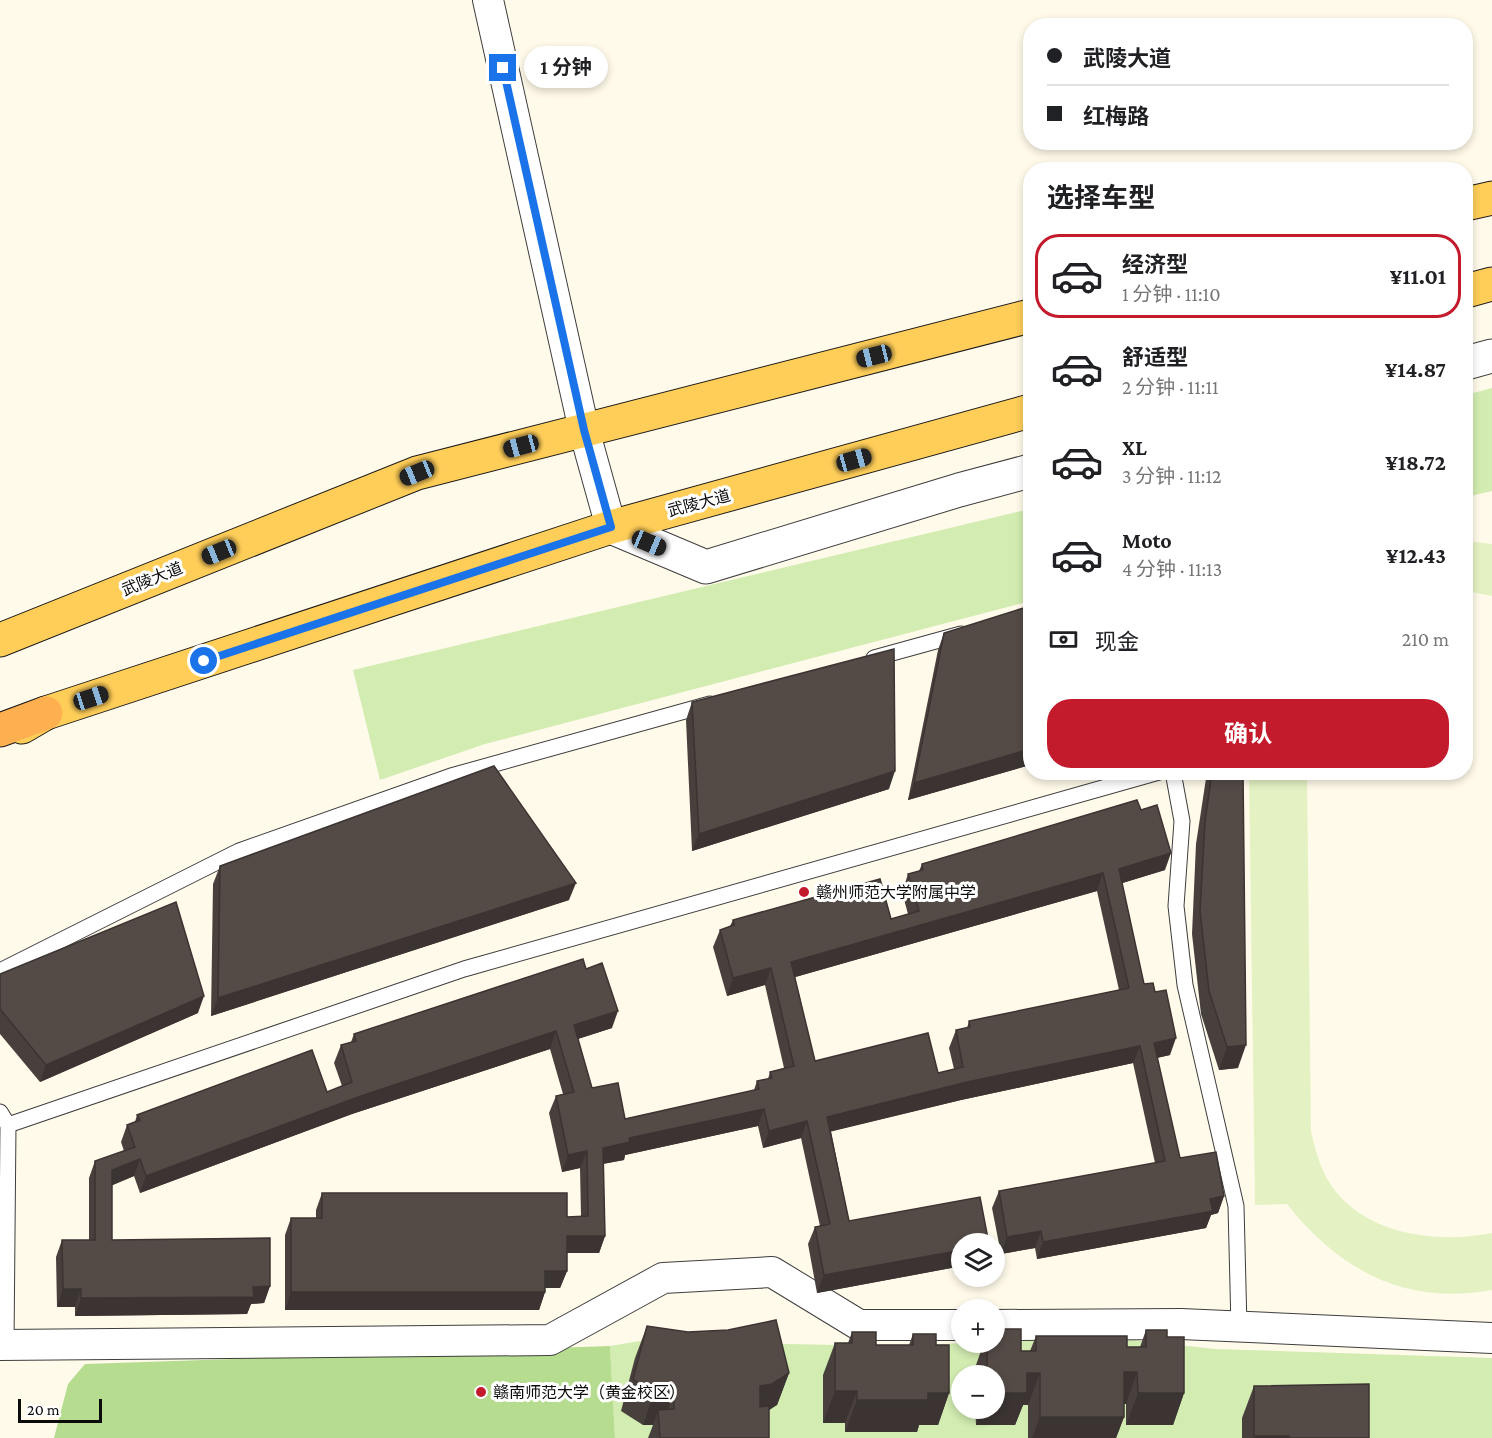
<!DOCTYPE html>
<html lang="zh">
<meta charset="utf-8">
<style>
:root{--surface:#fff;--page:#f2f2f2;--text:#202124;--muted:#757577;--line:#e0e0e0;--accent:#c31b2b}
body{margin:0;font-family:"Crimson Pro","Noto Sans SC",serif;background:var(--page);color:var(--text);height:100vh;display:flex;flex-direction:column;font-size:22px;white-space:nowrap}
*{box-sizing:border-box;margin:0}
p{font-size:20px;color:var(--muted)}
.icon{flex:none;width:33px;height:33px;fill:none;stroke:currentColor;stroke-width:2;stroke-linecap:round;stroke-linejoin:round}
.map{position:relative;flex:1;overflow:hidden}
.side{position:absolute;left:1023px;top:162px;width:450px;height:618px;display:flex;flex-direction:column;background:var(--surface);border-radius:24px;box-shadow:0 3px 9px #0003}
.side>*{flex:none}
.banner{position:absolute;left:1023px;top:18px;width:450px;height:132px;border-radius:24px;box-shadow:0 3px 9px #0003;display:grid;align-content:center;height:132px;padding:0 24px;background:var(--surface)}
.tools{position:absolute;left:951px;top:1233px;display:grid;gap:12px}
.tools a{display:grid;place-items:center;width:54px;height:54px;border-radius:50%;background:var(--surface);box-shadow:0 3px 9px #0003;font-size:30px}
.scale{position:absolute;left:18px;bottom:15px;width:84px;box-sizing:border-box;padding-left:6px;border:3px solid #0b0b0b;border-top:0;font-size:16px;line-height:21px;white-space:nowrap;color:#0b0b0b;-webkit-text-stroke:4px #fff;paint-order:stroke}
.end{position:absolute;width:27px;height:27px;margin:-14px;border:8px solid #1a73e8;background:#fff;box-shadow:0 0 0 3px #fff}
.from{border-radius:50%}
.bubble{position:absolute;height:42px;border-radius:21px;background:var(--surface);box-shadow:0 3px 9px #0003;font-size:20px;font-weight:700;line-height:42px;text-align:center}
.car{position:absolute;width:18px;height:36px;margin:-18px -9px;border-radius:8px;box-shadow:0 0 4px 2px #0007;background:linear-gradient(#222 24%,#8ab4d8 0 40%,#222 0 76%,#8ab4d8 0 86%,#222 0)}
.banner b{display:flex;align-items:center;gap:21px;height:57px;font-size:22px}
.banner b+b{border-top:2px solid var(--line)}
.banner i{width:15px;height:15px;background:var(--text)}
ul{padding:0;list-style:none}
li{display:flex;align-items:center;gap:18px;height:84px;margin:0 12px 9px;padding:0 12px;border:3px solid transparent;border-radius:24px}
li div{flex:1}
li b{display:block;font-size:22px}
li em{font-style:normal;font-weight:700}
li.active{border-color:var(--accent)}
li>.icon{width:54px;height:54px;stroke-width:1.5}
h2{padding:0 24px;font-size:27px;line-height:72px}
.pay{display:flex;align-items:center;gap:15px;height:66px;padding:0 24px;font-size:22px}
.pay p{margin-inline-start:auto}
.primary-button{display:flex;gap:12px;margin-top:auto;padding:12px 24px}
.primary-button a{flex:1;height:69px;border-radius:24px;background:var(--accent);color:#fff;font-size:24px;font-weight:700;line-height:69px;text-align:center}
.map>svg:first-child{display:block}
</style>
<div class="map">
<svg width="1492" height="1438" viewBox="0 0 1492 1438">
<rect width="100%" height="100%" fill="#fffae9"/>
<!-- green -->
<g fill="#d2ecb1" fill-rule="evenodd">
<polygon points="1492,388 1492,491 1466,497 1466,395"/>
<polygon points="1030,509 1030,601 485,744 380,780 353,670"/>
<path d="M 1086,1335 L 1215,1349 L 1492,1358 L 1492,1438 L 1357,1438 L 1242,1418 L 1242,1438 L 1113,1438 L 1113,1404 L 1126,1404 L 1172,1369 L 1009,1361 L 975,1368 L 975,1375 L 962,1376 L 962,1408 L 975,1409 L 976,1425 L 1015,1405 L 1028,1405 L 1028,1438 L 748,1438 L 663,1424 L 663,1438 L 615,1438 L 610,1346 L 640,1341 L 887,1346 L 994,1342 L 995,1340 ZM 823,1375 L 917,1431 L 846,1432 L 845,1423 L 823,1423 Z"/>
</g>
<!-- forest -->
<polygon fill="#b6dd8f" points="610,1346 615,1438 54,1438 68,1384 85,1364"/>
<!-- pitch -->
<g fill="#e4f2c3">
<polygon points="1466,541 1492,544 1492,596 1466,591"/>
<path d="M 1249,773 L 1307,773 L 1311,1132 C 1316,1151 1320,1169 1331,1185 C 1364,1235 1438,1244 1492,1233 L 1492,1290 C 1405,1306 1339,1270 1287,1204 L 1255,1205 Z"/>
</g>
<g fill="none" stroke-linecap="round" stroke-linejoin="round">
<!-- service casing -->
<g stroke="#3e3e3e" stroke-width="17">
<g id="service">
<polyline points="874,658 961,634"/>
<polyline points="1173,772 1182,821 1176,906 1185,985 1236,1206 1239,1327"/>
<polyline points="0,971 239,851 451,776 710,704"/>
<polyline points="0,1112 8,1125 6,1345"/>
<polyline points="8,1125 464,969 1159,772"/>
</g>
</g>
<!-- minor casing -->
<g stroke="#3e3e3e" stroke-width="32">
<g id="minor">
<polyline points="488,0 584,430 611,527"/>
<polyline points="994,1325 1181,1324 1492,1338"/>
<polyline points="0,1345 550,1340 663,1278 772,1272 859,1325 962,1325"/>
</g>
</g>
<!-- tertiary casing -->
<g stroke="#3e3e3e" stroke-width="35">
<g id="tertiary">
<polyline points="1466,363 1492,356"/>
<polyline points="611,527 706,567 959,490 1030,471"/>
</g>
</g>
<!-- primary casing -->
<g stroke="#1c1c1c" stroke-width="35">
<g id="primary">
<polyline points="1466,204 1492,198"/>
<polyline points="1466,291 1492,284"/>
<polyline points="0,640 417,473 1030,316"/>
<polyline points="22,727 46,713 611,527 1030,411"/>
</g>
</g>
<!-- trunk casing -->
<g stroke="#1c1c1c" stroke-width="35">
<polyline id="trunk" points="0,730 46,713"/>
</g>
<!-- service -->
<use href="#service" stroke="#fff" stroke-width="15"/>
<!-- minor -->
<use href="#minor" stroke="#fff" stroke-width="30"/>
<!-- tertiary -->
<use href="#tertiary" stroke="#fff" stroke-width="33"/>
<!-- primary -->
<use href="#primary" stroke="#ffce59" stroke-width="33"/>
<!-- trunk -->
<use href="#trunk" stroke="#feb050" stroke-width="33"/>
</g>
<!-- wall -->
<g fill="#48403d" fill-rule="evenodd">
<polygon points="1030,606 1030,765 908,800 938,650 944,633"/>
<polygon points="692,702 889,789 692,851 686,720"/>
<polygon points="1207,772 1243,772 1238,1068 1219,1070 1201,1014 1192,934 1196,844"/>
<path d="M 1141,810 L 1165,870 L 1122,883 L 1144,984 L 1170,1055 L 1157,1058 L 1180,1158 L 1224,1196 L 1218,1213 L 1211,1215 L 1206,1228 L 1037,1259 L 1035,1248 L 1001,1254 L 992,1208 L 999,1191 L 1155,1163 L 1133,1063 L 961,1100 L 831,1131 L 849,1221 L 962,1244 L 962,1266 L 817,1293 L 808,1244 L 815,1227 L 820,1226 L 801,1138 L 763,1148 L 758,1126 L 625,1155 L 624,1160 L 603,1164 L 605,1236 L 599,1253 L 567,1253 L 567,1271 L 560,1288 L 545,1288 L 545,1292 L 539,1310 L 285,1310 L 285,1235 L 291,1218 L 316,1218 L 316,1210 L 322,1193 L 567,1217 L 581,1216 L 580,1168 L 562,1172 L 549,1113 L 556,1096 L 563,1094 L 550,1049 L 352,1114 L 140,1193 L 134,1176 L 112,1185 L 112,1240 L 270,1286 L 264,1303 L 251,1304 L 247,1314 L 75,1316 L 75,1307 L 57,1307 L 56,1257 L 62,1240 L 89,1240 L 89,1178 L 95,1161 L 124,1151 L 121,1142 L 127,1125 L 135,1122 L 137,1115 L 327,1092 L 342,1086 L 334,1063 L 341,1045 L 351,1042 L 354,1034 L 586,969 L 612,1028 L 578,1039 L 592,1088 L 625,1119 L 754,1090 L 757,1081 L 768,1079 L 770,1072 L 784,1068 L 765,985 L 727,996 L 713,947 L 720,930 L 730,926 L 733,920 L 891,919 L 908,914 L 902,892 L 908,874 L 919,871 L 922,864 ZM 1097,891 L 1119,990 L 969,1021 L 967,1028 L 956,1030 L 949,1048 L 954,1069 L 938,1073 L 815,1061 L 795,977 Z"/>
<polygon points="220,866 569,900 211,1016 213,884"/>
<polygon points="0,974 198,1013 40,1082 0,1034"/>
<polygon points="647,1326 789,1373 777,1405 660,1438 648,1438 653,1425 643,1425 621,1411 635,1358"/>
<polygon points="1001,1329 1021,1351 1030,1351 1036,1336 1127,1347 1140,1347 1146,1330 1167,1337 1184,1393 1173,1425 1126,1425 1126,1404 1124,1404 1124,1417 1116,1438 1028,1438 1028,1405 1023,1405 1015,1425 976,1425 975,1408 994,1408 994,1376 975,1376 975,1368 984,1342 994,1342 999,1336"/>
<polygon points="852,1332 876,1345 909,1345 913,1334 936,1345 949,1393 938,1425 919,1425 917,1432 845,1432 845,1423 823,1423 823,1375 835,1343 848,1343"/>
<polygon points="1254,1386 1369,1438 1242,1438 1242,1418"/>
</g>
<!-- shaded-wall -->
<g fill="#3b3432">
<polygon points="1030,749 1030,765 908,800 914,783"/>
<polygon points="895,771 889,789 692,851 699,834"/>
<polygon points="1171,853 1165,870 1113,886 1119,869"/>
<polygon points="1103,873 1097,891 785,980 791,962"/>
<polygon points="576,883 569,900 211,1016 218,998"/>
<polygon points="771,968 765,985 727,996 733,978"/>
<polygon points="204,996 198,1013 40,1082 46,1065"/>
<polygon points="618,1011 612,1028 568,1042 574,1025"/>
<polygon points="556,1031 550,1049 352,1114 140,1193 146,1176 358,1097"/>
<polygon points="1176,1038 1170,1055 1147,1060 1154,1043"/>
<polygon points="1246,1045 1238,1068 1219,1070 1227,1047"/>
<polygon points="1140,1046 1133,1063 961,1100 821,1134 827,1117 967,1082"/>
<polygon points="764,1109 758,1126 625,1155 624,1160 596,1165 603,1148 629,1138"/>
<polygon points="807,1121 801,1138 763,1148 769,1131"/>
<polygon points="587,1151 580,1168 562,1172 568,1155"/>
<polygon points="140,1159 134,1176 106,1188 112,1170"/>
<polygon points="1224,1196 1218,1213 1211,1215 1206,1228 1037,1259 1043,1242 1210,1199"/>
<polygon points="1041,1231 1035,1248 1001,1254 1007,1237"/>
<polygon points="567,1236 605,1236 599,1253 560,1253"/>
<polygon points="962,1250 962,1266 817,1293 824,1275"/>
<polygon points="545,1271 567,1271 560,1288 539,1288"/>
<polygon points="270,1286 264,1303 251,1304 247,1314 75,1316 81,1298"/>
<polygon points="63,1289 81,1289 75,1307 57,1307"/>
<polygon points="291,1292 545,1292 539,1310 285,1310"/>
<polygon points="1124,1372 1137,1372 1126,1404 1113,1404"/>
<polygon points="789,1373 777,1405 760,1416 760,1386"/>
<polygon points="1027,1373 1040,1373 1028,1405 1023,1405 1015,1425 976,1425 981,1408 994,1408 994,1393"/>
<polygon points="835,1391 857,1391 845,1423 823,1423"/>
<polygon points="674,1392 663,1424 658,1410 653,1425 643,1425 654,1393"/>
<polygon points="928,1393 949,1393 938,1425 919,1425 917,1432 845,1432 857,1400"/>
<polygon points="1138,1393 1184,1393 1173,1425 1126,1425"/>
<polygon points="1040,1417 1124,1417 1116,1438 1032,1438"/>
<polygon points="1254,1436 1289,1436 1288,1438 1254,1438"/>
</g>
<!-- building -->
<g fill="#544b47" stroke="#3b3432" stroke-width="1.5" fill-rule="evenodd">
<polygon points="1030,606 1030,749 914,783 944,633"/>
<polygon points="894,649 895,771 699,834 692,702"/>
<polygon points="494,766 576,883 218,998 220,866"/>
<polygon points="1212,772 1243,772 1246,1045 1227,1047 1209,991 1200,911 1205,822"/>
<path d="M 1137,800 L 1141,810 L 1157,805 L 1171,853 L 1119,869 L 1144,984 L 1153,983 L 1155,992 L 1166,990 L 1176,1038 L 1154,1043 L 1180,1158 L 1216,1152 L 1224,1196 L 1210,1199 L 1213,1211 L 1043,1242 L 1041,1231 L 1007,1237 L 999,1191 L 1165,1161 L 1140,1046 L 967,1082 L 827,1117 L 849,1221 L 980,1197 L 989,1244 L 962,1244 L 962,1250 L 824,1275 L 815,1227 L 830,1224 L 807,1121 L 769,1131 L 764,1109 L 629,1138 L 630,1142 L 603,1148 L 605,1236 L 567,1236 L 567,1271 L 545,1271 L 545,1292 L 291,1292 L 291,1218 L 322,1218 L 322,1193 L 567,1193 L 567,1217 L 588,1216 L 587,1151 L 568,1155 L 556,1096 L 574,1092 L 556,1031 L 358,1097 L 146,1176 L 140,1159 L 112,1170 L 112,1240 L 270,1238 L 270,1286 L 253,1287 L 254,1297 L 81,1298 L 81,1289 L 63,1289 L 62,1240 L 95,1240 L 95,1161 L 135,1147 L 127,1125 L 140,1120 L 137,1115 L 312,1050 L 327,1092 L 352,1082 L 341,1045 L 356,1041 L 354,1034 L 583,959 L 586,969 L 602,963 L 618,1011 L 574,1025 L 592,1088 L 618,1083 L 625,1119 L 759,1089 L 757,1081 L 772,1078 L 770,1072 L 794,1066 L 771,968 L 733,978 L 720,930 L 734,925 L 733,920 L 880,879 L 891,919 L 919,911 L 908,874 L 923,870 L 922,864 ZM 1103,873 L 1129,988 L 969,1021 L 970,1027 L 956,1030 L 963,1067 L 938,1073 L 928,1033 L 815,1061 L 791,962 Z"/>
<polygon points="176,902 204,996 46,1065 0,1009 0,974"/>
<polygon points="776,1320 789,1373 772,1384 760,1386 760,1407 769,1406 769,1438 660,1438 658,1410 674,1409 674,1392 654,1393 633,1379 647,1326 688,1332 728,1330"/>
<polygon points="1001,1329 1021,1329 1021,1351 1036,1351 1036,1336 1127,1336 1127,1347 1146,1347 1146,1330 1167,1330 1167,1337 1184,1337 1184,1393 1138,1393 1137,1372 1124,1372 1124,1417 1040,1417 1040,1373 1027,1373 1027,1393 994,1393 994,1376 987,1376 987,1342 994,1342 994,1336 1001,1336"/>
<polygon points="852,1332 876,1332 876,1345 913,1345 913,1334 936,1334 936,1345 949,1345 949,1393 928,1393 928,1400 857,1400 857,1391 835,1391 835,1343 852,1343"/>
<polygon points="1369,1384 1369,1438 1289,1438 1289,1436 1254,1436 1254,1386"/>
</g>
<g fill="none" stroke-linecap="round" stroke-linejoin="round">
<!-- route -->
<polyline stroke="#1a73e8" stroke-width="8" points="204,661 611,527 584,430 503,68"/>
</g>
<!-- markers -->
<g fill="#c31b2b" stroke="#fff" stroke-width="2">
<circle cx="804" cy="892" r="6"/>
<circle cx="481" cy="1392" r="6"/>
</g>
<g text-anchor="middle" dominant-baseline="central" stroke-width="6" stroke-linejoin="round" paint-order="stroke">
<!-- street labels -->
<g font-size="16" fill="#0b0b0b" stroke="#fff">
<text transform="translate(699 503) rotate(-15)">武陵大道</text>
<text transform="translate(152 579) rotate(-22)">武陵大道</text>
</g>
<!-- poi labels -->
<g font-size="16" fill="#0b0b0b" stroke="#fff" text-anchor="start">
<text x="816" y="892">赣州师范大学附属中学</text>
<text x="493" y="1392">赣南师范大学（黄金校区）</text>
</g>
</g>
</svg>
<div class="tools">
<a><svg class="icon" aria-label="layers" viewBox="0 0 24 24"><path d="M12 4l9 5-9 5-9-5zM3 14l9 5 9-5"/></svg></a>
<a>+</a>
<a>−</a>
</div>
<div class="scale">20 m</div>
<i class="end from" style="left:204px;top:661px"></i>
<i class="end" style="left:503px;top:68px"></i>
<div class="bubble" style="left:524px;top:46px;width:84px">1 分钟</div>
<i class="car" style="left:874px;top:356px;rotate:256deg"></i>
<i class="car" style="left:521px;top:446px;rotate:255deg"></i>
<i class="car" style="left:854px;top:460px;rotate:74deg"></i>
<i class="car" style="left:417px;top:473px;rotate:248deg"></i>
<i class="car" style="left:649px;top:543px;rotate:113deg"></i>
<i class="car" style="left:219px;top:552px;rotate:248deg"></i>
<i class="car" style="left:91px;top:698px;rotate:72deg"></i>
<div class="banner">
<b><i class="from"></i>武陵大道</b>
<b><i></i>红梅路</b>
</div>
<section class="side">
<h2>选择车型</h2>
<ul>
<li class="active"><svg class="icon" aria-label="car" viewBox="0 0 24 24"><path d="M5 17H2v-5l4-1 3-4h7l3 4 3 1v5h-3M9 17h6M6 11h13"/><circle cx="7" cy="17" r="2"/><circle cx="17" cy="17" r="2"/></svg><div><b>经济型</b><p>1 分钟 · 11:10</p></div><em>¥11.01</em></li>
<li><svg class="icon" aria-label="car" viewBox="0 0 24 24"><path d="M5 17H2v-5l4-1 3-4h7l3 4 3 1v5h-3M9 17h6M6 11h13"/><circle cx="7" cy="17" r="2"/><circle cx="17" cy="17" r="2"/></svg><div><b>舒适型</b><p>2 分钟 · 11:11</p></div><em>¥14.87</em></li>
<li><svg class="icon" aria-label="car" viewBox="0 0 24 24"><path d="M5 17H2v-5l4-1 3-4h7l3 4 3 1v5h-3M9 17h6M6 11h13"/><circle cx="7" cy="17" r="2"/><circle cx="17" cy="17" r="2"/></svg><div><b>XL</b><p>3 分钟 · 11:12</p></div><em>¥18.72</em></li>
<li><svg class="icon" aria-label="car" viewBox="0 0 24 24"><path d="M5 17H2v-5l4-1 3-4h7l3 4 3 1v5h-3M9 17h6M6 11h13"/><circle cx="7" cy="17" r="2"/><circle cx="17" cy="17" r="2"/></svg><div><b>Moto</b><p>4 分钟 · 11:13</p></div><em>¥12.43</em></li>
</ul>
<div class="pay"><svg class="icon" aria-label="cash" viewBox="0 0 24 24"><path d="M3 7h18v10H3z"/><circle cx="12" cy="12" r="2"/></svg>现金<p>210 m</p></div>
<div class="primary-button"><a>确认</a></div>
</section>
</div>
